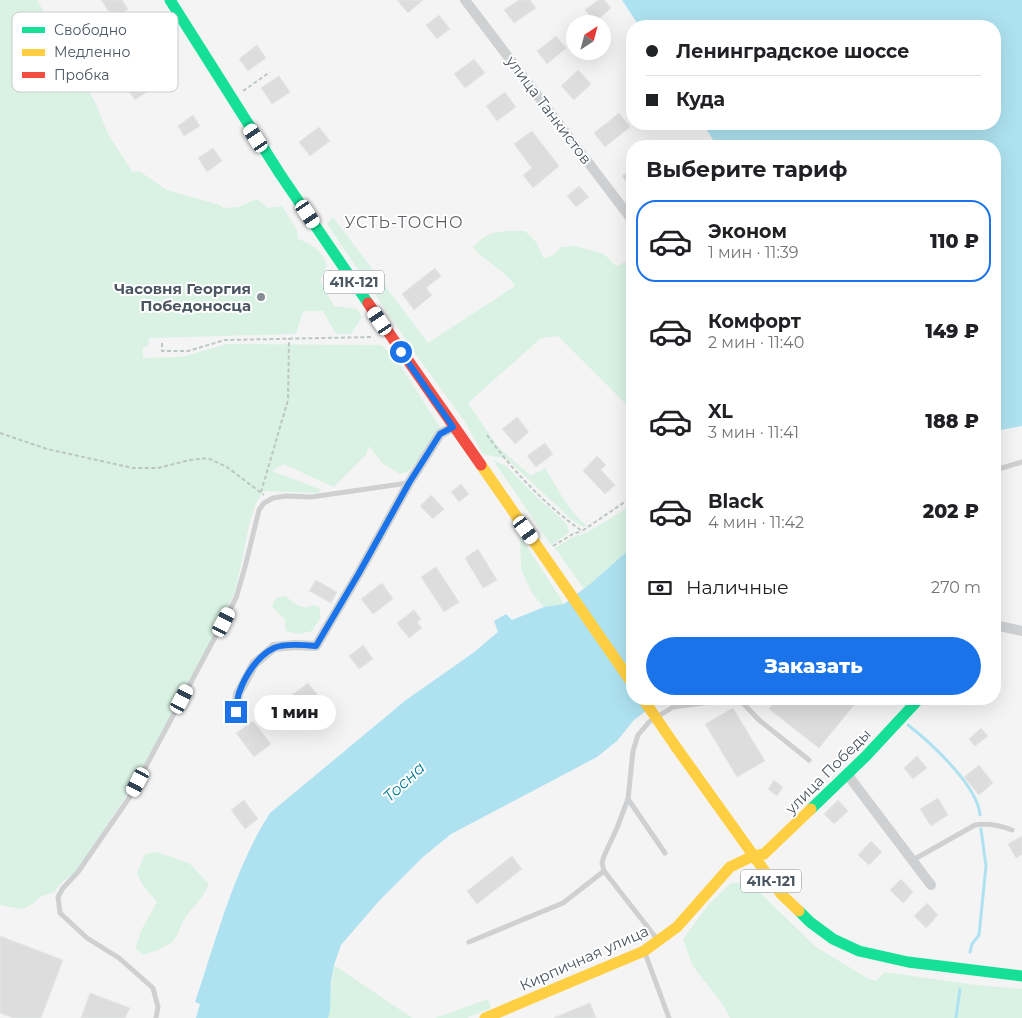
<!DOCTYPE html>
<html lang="ru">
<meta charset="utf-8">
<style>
:root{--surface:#fff;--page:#f6f6f6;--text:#202124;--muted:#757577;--line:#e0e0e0;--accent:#1a73e8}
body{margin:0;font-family:Montserrat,sans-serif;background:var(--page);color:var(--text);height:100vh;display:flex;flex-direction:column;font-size:19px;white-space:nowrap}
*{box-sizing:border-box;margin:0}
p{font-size:16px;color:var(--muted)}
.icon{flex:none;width:28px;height:28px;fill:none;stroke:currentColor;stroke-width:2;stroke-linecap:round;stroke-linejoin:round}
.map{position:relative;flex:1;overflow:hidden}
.sheet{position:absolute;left:626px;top:140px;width:375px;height:565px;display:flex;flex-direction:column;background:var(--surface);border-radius:20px;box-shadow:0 5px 20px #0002}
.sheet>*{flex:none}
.hud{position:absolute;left:626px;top:20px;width:375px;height:110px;border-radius:20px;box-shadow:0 5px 20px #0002;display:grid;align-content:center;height:110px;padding:0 20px;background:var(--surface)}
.needle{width:32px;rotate:36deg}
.tools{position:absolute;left:566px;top:15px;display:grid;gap:10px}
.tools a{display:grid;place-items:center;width:45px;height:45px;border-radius:50%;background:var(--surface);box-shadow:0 5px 20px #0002;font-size:25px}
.end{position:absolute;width:22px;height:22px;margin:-11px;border:6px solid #1a73e8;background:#fff;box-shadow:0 0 0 2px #fff}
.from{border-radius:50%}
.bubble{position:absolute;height:35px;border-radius:18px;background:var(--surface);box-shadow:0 5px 20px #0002;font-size:16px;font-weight:800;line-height:35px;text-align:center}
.car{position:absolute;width:15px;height:30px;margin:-15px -8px;border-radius:6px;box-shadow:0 0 4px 1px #0007;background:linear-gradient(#fff 24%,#345 0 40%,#fff 0 76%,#345 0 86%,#fff 0)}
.hud b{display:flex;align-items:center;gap:18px;height:48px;font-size:19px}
.hud b+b{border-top:1px solid var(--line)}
.hud i{width:12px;height:12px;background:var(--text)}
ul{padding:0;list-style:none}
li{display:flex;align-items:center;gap:15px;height:82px;margin:0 10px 8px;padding:0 10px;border:2px solid transparent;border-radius:20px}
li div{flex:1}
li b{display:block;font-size:19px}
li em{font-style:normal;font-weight:800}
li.selected{border-color:var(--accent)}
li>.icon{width:45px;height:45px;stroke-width:1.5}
h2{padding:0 20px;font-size:22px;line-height:60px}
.pay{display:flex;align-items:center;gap:12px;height:55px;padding:0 20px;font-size:19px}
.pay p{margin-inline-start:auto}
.button{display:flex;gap:10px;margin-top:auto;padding:10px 20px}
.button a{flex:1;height:58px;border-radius:30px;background:var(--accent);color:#fff;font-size:20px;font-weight:800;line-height:58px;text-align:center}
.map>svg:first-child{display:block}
</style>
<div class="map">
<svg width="1022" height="1018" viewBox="0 0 1022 1018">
<rect width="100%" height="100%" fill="#f4f4f4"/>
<!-- green -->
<g fill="#d9f2e3">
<path d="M 0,0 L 37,0 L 95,102 L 108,134 L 133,173 L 139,171 L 167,190 L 220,205 L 223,208 L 239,207 L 257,199 L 268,208 L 282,206 L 297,230 L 298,239 C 312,244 322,251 327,265 L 320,281 L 334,306 L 357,309 L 362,317 L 351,334 L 336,334 L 323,311 L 303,311 L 296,334 L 149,338 L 148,347 L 143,347 L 143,358 L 182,357 L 227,344 L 381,345 L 394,356 L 441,429 L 409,471 L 400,474 L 383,464 L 369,446 L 366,455 L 334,487 L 283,464 L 272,471 L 322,490 L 317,493 L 264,491 L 256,503 L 249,525 L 241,565 L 234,594 L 166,729 L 126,796 L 75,873 L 62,882 L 54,892 L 40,897 L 34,903 L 23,909 L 0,905 Z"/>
<path d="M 333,217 L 428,343 L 515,286 C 505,270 485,262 473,247 C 489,229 502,231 525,231 L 536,242 L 544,259 L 553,255 L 561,247 L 575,246 L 604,254 L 616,266 L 632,259 L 632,410 L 558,336 L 541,338 L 468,403 L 498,447 L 531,476 L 545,468 C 555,484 571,516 587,525 L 583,527 L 572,520 L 507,459 L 483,454 L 465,422 L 417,356 L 327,224 Z"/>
<polygon points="493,460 506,466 538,498 567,524 569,533 551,545"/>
<polygon points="632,505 632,547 584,589 555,548 573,537 588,532"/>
<polygon points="520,536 564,604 544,607 532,593 521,569"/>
<path d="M 285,596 C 293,602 303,612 313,605 L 319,607 L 321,617 L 312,631 L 298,634 L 286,631 L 285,620 L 272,606 L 276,598 Z"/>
<path d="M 156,852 L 189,863 L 209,884 C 203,900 192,906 184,920 C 179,927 179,934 173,941 C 165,948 154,951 144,955 L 135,949 L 142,929 L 157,902 L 142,884 L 137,873 L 145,854 Z"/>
<polygon points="731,883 746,883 762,895 816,947 867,978 876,981 884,972 976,985 1022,989 1022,1018 730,1018 721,1002 692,965 683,939 709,904"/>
<polygon points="334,965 412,1018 328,1018"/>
<polygon points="488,999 491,1008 467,1018 435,1018"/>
</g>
<!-- water -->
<g fill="#aee2f0">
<polygon points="622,0 1022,0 1022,426 995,431 995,146 717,146 703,124 995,124 995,26 639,26"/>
<path d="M 632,547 L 632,699 L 662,699 L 634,720 L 617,741 L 597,757 L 451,834 L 423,857 L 379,901 L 341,945 L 334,965 L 331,982 L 330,1011 L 328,1018 L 196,1018 L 200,1004 L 195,1002 C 217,938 233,871 270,813 L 406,700 L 473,653 L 498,632 L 494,621 L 506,614 L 512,620 L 544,607 L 564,604 L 590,584 Z"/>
</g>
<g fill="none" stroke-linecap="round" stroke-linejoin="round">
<!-- stream -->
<g stroke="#aee2f0" stroke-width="3">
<path d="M 908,725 C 930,742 978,786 980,815"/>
<polyline points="970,952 972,944 979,935 986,866 981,829"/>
<polyline points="956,1018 960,989"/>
</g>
</g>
<!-- building -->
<g fill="#ddddde" stroke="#e5e6e7">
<polygon points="101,0 122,0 128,9 114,19"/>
<polygon points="397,0 423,0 408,13"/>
<polygon points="519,0 530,0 536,8 514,23 504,10"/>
<polygon points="598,0 604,0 611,8 595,22 585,10"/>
<polygon points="439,15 450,29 437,39 426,25"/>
<polygon points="556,36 566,48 547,64 537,51"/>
<polygon points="257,45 266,58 248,71 239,59"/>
<polygon points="474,59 485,73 465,88 454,74"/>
<polygon points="578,70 591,84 574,100 561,86"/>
<polygon points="279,76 290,92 272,104 261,88"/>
<polygon points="141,80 148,91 135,100 127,89"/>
<polygon points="505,92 516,107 497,121 486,106"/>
<polygon points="619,113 630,127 605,147 594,133"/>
<polygon points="193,115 200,126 184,136 178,126"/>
<polygon points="319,127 330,141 310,156 299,142"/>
<polygon points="532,131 559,166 533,188 523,175 532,168 514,144"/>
<polygon points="213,148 222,161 207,172 198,158"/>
<polygon points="632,168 632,189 622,176"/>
<polygon points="579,186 589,197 576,207 567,196"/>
<polygon points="435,268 441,276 426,288 432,295 414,310 402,294"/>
<polygon points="517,417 529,432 515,444 502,429"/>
<polygon points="545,443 553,454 536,467 527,456"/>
<polygon points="597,456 606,465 601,470 615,485 605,494 583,471"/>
<polygon points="461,484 469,494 459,502 451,492"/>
<polygon points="431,495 444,509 433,519 420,506"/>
<polygon points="478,549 497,580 483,588 465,558"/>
<polygon points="436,567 459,602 444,612 421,577"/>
<polygon points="316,580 337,592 331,603 309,591"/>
<polygon points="382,583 393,599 373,614 361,599"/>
<polygon points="414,610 421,619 417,622 422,628 409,638 397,623"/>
<polygon points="363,645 373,659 359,669 349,656"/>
<polygon points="308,683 319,697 299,712 288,698"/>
<polygon points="777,699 859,699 819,748 769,709"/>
<polygon points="733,708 765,761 737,777 705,724"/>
<polygon points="253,721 271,744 254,757 236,733"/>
<polygon points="981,728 988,736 975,746 969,739"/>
<polygon points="917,756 927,768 913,779 904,768"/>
<polygon points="979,765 993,783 979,795 964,777"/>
<polygon points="774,780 783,787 777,796 768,789"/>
<polygon points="938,798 948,815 931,826 920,809"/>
<polygon points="244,800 258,819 245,829 231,810"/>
<polygon points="838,800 848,811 834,824 824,814"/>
<polygon points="1022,836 1022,854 1016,858 1008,844"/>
<polygon points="871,841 882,852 869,865 858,855"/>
<polygon points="512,856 522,869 477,904 467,891"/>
<polygon points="901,879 913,892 903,903 890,890"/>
<polygon points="927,903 938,915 926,928 914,916"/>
<polygon points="0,936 63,960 41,1018 13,1018 0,1013"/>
<polygon points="90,993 130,1008 125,1018 81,1018"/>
<polygon points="590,1003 596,1018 553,1018"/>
</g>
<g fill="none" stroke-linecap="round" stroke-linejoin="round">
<!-- path -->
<g stroke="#bcc7c4" stroke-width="2" stroke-dasharray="4 2.5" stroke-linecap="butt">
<polyline points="243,91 270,72"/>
<polyline points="162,343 162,351 188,351 225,340 373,337"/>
<polyline points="0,433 47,449 133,468 158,468 190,460 208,458 227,467 264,495"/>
<path d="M 487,435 C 513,471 545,505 582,531 L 632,497"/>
<polyline points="261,492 288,400 289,338"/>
<polyline points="553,546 573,534 582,531"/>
<polyline points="741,877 749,881 761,891"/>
</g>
<!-- lane -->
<g stroke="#ced0d2" stroke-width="5">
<polyline points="995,470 1022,462"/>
<polyline points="739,699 759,720 809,760"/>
<polyline points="628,799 665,853"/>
<path d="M 913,860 L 975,825 C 988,823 999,825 1012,830"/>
<polyline points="657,939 604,871 602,863 604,856 617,828 628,799 633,751 638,735 649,722 673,707 733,699"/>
<polyline points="469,942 563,903 604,871"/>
<polyline points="645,953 669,1018"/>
<polyline points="156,1018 158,1007 153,988 119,958 87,938 60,913 58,897 63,888 78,872 129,798 236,598 245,567 259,510 264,503 273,498 286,496 311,497 408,483"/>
</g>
<!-- street -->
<g stroke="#ced0d2" stroke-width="10">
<polyline points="465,0 632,220"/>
<polyline points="995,625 1022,631"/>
<polyline points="236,712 238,694 254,664 274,647 295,645 316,646 359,573 409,483 440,434 453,427"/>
<polyline points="847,774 931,885"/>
</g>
<!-- fast -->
<g stroke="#16e098" stroke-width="11">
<polyline points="170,0 280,174 368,303"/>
<polyline points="811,809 866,756 919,699"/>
<polyline points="799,911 810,922 833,939 859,951 908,962 1022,976"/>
</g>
<!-- slow -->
<g stroke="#ffcf43" stroke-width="11">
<polyline points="481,465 632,683"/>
<polyline points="676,747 781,894 799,911"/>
<polyline points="485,1018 644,951 677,927 730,867 753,856 764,854 811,809"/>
</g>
<!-- jam -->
<polyline stroke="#f24e42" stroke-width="11" points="368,303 481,465"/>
<!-- slow-bridge -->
<polyline stroke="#ffcf43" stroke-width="11" points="643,699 676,747"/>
</g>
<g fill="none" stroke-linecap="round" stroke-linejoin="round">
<!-- route -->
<path stroke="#1a73e8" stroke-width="6" d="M 236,712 C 237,706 237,699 239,693 C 245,676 257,656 274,648 C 284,643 305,645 316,646 L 359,573 L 409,483 L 440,434 L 453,427 L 401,352"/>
</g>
<!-- markers -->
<circle fill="#868d94" stroke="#fff" stroke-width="2" cx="261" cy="297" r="5"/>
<g text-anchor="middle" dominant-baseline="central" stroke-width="4" stroke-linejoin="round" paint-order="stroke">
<!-- shield labels -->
<g fill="#fff" stroke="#808990" stroke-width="1">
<rect x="324" y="270.5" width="60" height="23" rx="4"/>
<rect x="741" y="869.5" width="60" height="23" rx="4"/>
</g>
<g font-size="14" font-weight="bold" fill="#4a5661">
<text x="354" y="282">41К-121</text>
<text x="771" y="881">41К-121</text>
</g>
<!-- street labels -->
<g font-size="15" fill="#4a5661" stroke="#fff">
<text transform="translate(549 110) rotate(53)">улица Танкистов</text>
<text transform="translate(828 771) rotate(-45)">улица Победы</text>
<text transform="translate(584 958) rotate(-24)">Кирпичная улица</text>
</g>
<!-- poi labels -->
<g font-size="15" font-weight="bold" fill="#4a5661" stroke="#fff" text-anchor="end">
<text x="251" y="288">Часовня Георгия<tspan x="251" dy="17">Победоносца</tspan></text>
</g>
<!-- neighbourhood labels -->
<g font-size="16" letter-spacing="1" fill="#5f6368" stroke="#fff">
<text x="404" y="222">УСТЬ-ТОСНО</text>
</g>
<!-- water labels -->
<g font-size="16" font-style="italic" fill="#0c7c9b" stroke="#fff">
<text transform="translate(404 782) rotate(-43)">Тосна</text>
</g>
</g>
<!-- legend -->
<rect x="12" y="12" width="166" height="80" rx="8" fill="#fff" stroke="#c9ccd0" stroke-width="1"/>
<rect x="22" y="27" width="23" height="6" fill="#16e098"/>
<rect x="22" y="49" width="23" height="7" fill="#ffcf43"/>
<rect x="22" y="72" width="23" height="6" fill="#f24e42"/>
<g font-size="14" fill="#4a5661">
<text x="54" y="35">Свободно</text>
<text x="54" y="57">Медленно</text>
<text x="54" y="80">Пробка</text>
</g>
</svg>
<div class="tools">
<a><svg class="needle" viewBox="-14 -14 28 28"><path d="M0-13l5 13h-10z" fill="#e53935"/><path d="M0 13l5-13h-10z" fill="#757577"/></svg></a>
</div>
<i class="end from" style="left:401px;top:352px"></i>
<i class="end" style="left:236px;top:712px"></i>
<div class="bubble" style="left:254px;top:695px;width:82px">1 мин</div>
<i class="car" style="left:256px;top:138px;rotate:327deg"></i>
<i class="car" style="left:308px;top:214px;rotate:146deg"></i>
<i class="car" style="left:380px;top:321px;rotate:326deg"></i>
<i class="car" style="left:526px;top:530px;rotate:144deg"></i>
<i class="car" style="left:224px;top:622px;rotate:27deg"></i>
<i class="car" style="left:182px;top:699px;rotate:28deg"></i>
<i class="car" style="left:138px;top:782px;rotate:208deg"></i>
<div class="hud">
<b><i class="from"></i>Ленинградское шоссе</b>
<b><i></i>Куда</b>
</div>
<section class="sheet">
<h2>Выберите тариф</h2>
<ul>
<li class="selected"><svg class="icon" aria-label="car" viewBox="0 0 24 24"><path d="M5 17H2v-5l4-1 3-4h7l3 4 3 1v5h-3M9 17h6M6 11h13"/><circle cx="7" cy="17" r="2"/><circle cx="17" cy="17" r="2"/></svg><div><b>Эконом</b><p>1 мин · 11:39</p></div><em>110 ₽</em></li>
<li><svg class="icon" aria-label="car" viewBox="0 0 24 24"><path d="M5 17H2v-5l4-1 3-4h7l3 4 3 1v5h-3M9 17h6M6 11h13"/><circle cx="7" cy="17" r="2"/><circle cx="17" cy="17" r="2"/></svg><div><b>Комфорт</b><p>2 мин · 11:40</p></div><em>149 ₽</em></li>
<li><svg class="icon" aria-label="car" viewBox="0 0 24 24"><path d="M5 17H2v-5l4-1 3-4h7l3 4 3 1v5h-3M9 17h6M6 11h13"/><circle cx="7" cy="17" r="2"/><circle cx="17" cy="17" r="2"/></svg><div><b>XL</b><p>3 мин · 11:41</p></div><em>188 ₽</em></li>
<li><svg class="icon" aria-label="car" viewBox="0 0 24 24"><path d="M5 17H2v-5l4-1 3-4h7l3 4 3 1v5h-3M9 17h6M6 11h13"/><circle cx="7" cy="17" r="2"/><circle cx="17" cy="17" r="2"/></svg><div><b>Black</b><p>4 мин · 11:42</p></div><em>202 ₽</em></li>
</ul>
<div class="pay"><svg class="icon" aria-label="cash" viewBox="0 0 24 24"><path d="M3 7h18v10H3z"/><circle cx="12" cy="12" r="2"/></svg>Наличные<p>270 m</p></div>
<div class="button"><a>Заказать</a></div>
</section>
</div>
